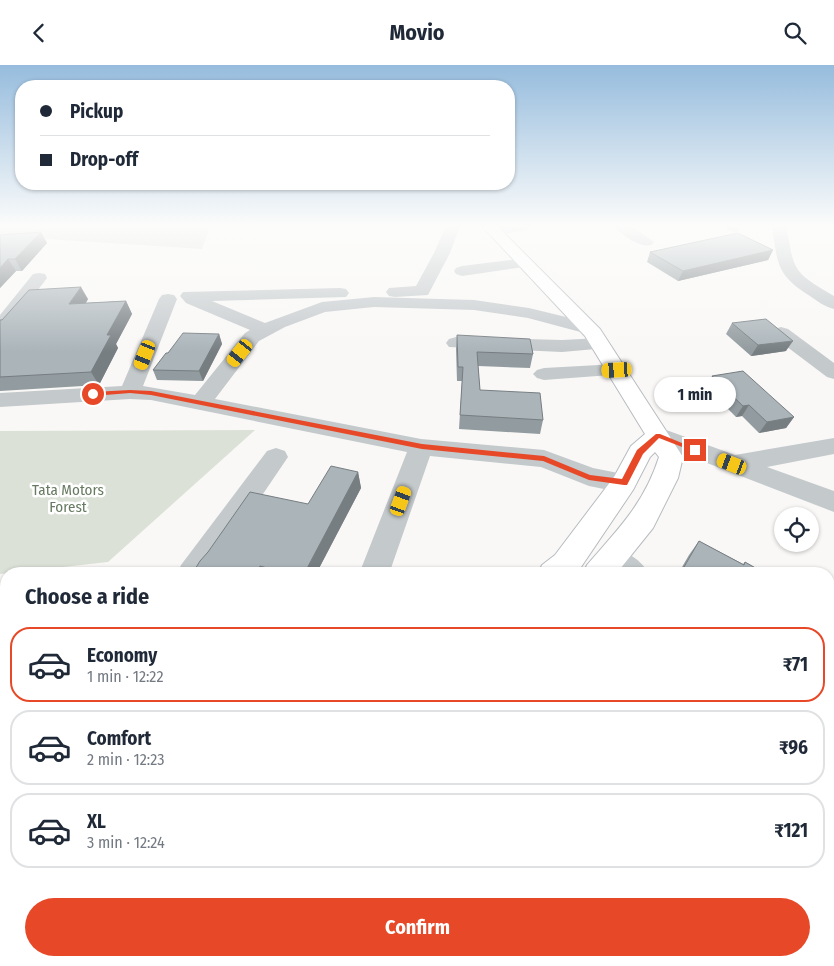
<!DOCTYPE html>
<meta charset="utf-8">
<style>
:root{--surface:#fff;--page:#f2f2f3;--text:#1f2937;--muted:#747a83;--line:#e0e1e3;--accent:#e74928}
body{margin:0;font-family:"Fira Sans Condensed",sans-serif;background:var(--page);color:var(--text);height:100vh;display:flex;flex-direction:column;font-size:19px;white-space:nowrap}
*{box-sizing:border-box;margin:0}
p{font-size:16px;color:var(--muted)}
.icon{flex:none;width:28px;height:28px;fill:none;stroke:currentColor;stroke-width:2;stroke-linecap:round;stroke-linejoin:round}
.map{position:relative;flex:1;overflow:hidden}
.drawer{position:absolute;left:0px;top:502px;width:835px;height:399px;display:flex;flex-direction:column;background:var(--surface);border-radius:20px 20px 0 0;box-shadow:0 1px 4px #0004}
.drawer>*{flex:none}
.banner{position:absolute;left:15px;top:15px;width:500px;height:110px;border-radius:20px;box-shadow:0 1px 4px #0004;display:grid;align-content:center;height:110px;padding:0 25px;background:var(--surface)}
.fabs{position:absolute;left:774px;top:442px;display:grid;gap:10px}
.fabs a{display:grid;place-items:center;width:45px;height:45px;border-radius:50%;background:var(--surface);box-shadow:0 1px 4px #0004;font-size:25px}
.end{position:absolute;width:22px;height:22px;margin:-11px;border:6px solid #e74928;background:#fff;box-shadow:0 0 0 2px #fff}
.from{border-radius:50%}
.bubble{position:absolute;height:35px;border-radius:18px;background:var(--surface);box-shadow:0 1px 4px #0004;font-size:16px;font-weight:700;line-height:35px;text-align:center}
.car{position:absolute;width:15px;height:30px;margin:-15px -8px;border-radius:6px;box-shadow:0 0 4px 1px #0007;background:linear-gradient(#f5c518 24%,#345 0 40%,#f5c518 0 76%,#345 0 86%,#f5c518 0)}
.banner b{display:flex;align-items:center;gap:18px;height:48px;font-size:19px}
.banner b+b{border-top:1px solid var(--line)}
.banner i{width:12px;height:12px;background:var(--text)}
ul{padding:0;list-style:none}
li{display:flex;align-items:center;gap:15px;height:75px;margin:0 10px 8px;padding:0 15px;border:2px solid var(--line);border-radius:20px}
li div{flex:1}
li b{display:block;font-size:19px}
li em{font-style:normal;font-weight:700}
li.on{border-color:var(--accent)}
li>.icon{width:45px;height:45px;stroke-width:1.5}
h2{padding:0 25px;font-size:22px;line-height:60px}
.button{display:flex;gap:10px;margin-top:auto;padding:10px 25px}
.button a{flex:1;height:58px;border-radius:30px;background:var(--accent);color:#fff;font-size:20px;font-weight:700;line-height:58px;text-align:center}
header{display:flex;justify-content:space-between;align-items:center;height:65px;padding:0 25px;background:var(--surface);font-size:22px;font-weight:700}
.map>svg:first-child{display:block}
</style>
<header><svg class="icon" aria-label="back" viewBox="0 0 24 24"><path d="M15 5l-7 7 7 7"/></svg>Movio<svg class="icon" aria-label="search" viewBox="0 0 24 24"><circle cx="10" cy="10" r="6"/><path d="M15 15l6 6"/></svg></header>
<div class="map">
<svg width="834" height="901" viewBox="0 0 834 901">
<rect width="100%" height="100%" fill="#f9f8f6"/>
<!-- green -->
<g fill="#dbe1d7">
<polygon points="0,161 210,161 202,184 0,171"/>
<polygon points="255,365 108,497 0,509 0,366"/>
</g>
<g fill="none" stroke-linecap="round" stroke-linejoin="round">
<!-- major casing -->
<g stroke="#b7bcc0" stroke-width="2">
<g id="major">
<path d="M 482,161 L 497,161 L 600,264 L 683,392 L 678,413 L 653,463 L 616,509 L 583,509 L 587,500 C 618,464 644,439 659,392 L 655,387 L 650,392 L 633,425 L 577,508 L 538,509 L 542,500 L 555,490 L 614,412 L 631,381 L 645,369 L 585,271 Z"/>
<polygon points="131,895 212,895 209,901 129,901"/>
<polygon points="691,895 745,895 747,901 694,901"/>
</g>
</g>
<!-- minor -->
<g fill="#c4c9cc" fill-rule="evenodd">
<polygon points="446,161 460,161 450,188 428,230 395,232 389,231 386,227 389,223 416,221 434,188"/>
<polygon points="496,161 534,161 527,165 494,170 489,169 487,166 489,163"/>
<path d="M 614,161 L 631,161 L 654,177 L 651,180 C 640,183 621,170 614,161 Z"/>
<path d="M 725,161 L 740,161 L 741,163 L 739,166 C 733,168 729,167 725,161 Z"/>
<path d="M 772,161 L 786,161 C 795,208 792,206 834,231 L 834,244 C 825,242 817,236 810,231 C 775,209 778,198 772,161 Z"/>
<polygon points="525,193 531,195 533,198 531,201 462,211 456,209 454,206 456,203 462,201"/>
<polygon points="39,208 45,209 47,213 7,266 0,268 0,250 33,209"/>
<polygon points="340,223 346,224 349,228 346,232 212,236 265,258 322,237 374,232 474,235 529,243 595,259 597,263 595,267 588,269 528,253 474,245 374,242 325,247 285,262 259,276 215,334 421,374 544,385 593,403 633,411 637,418 633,425 624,428 589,421 541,402 430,391 389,509 359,509 407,387 151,335 130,334 0,342 0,328 122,321 159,234 162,230 168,229 174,230 177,234 143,321 195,330 245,268 250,265 186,238 180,231 183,227"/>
<polygon points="781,262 788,264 834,298 834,314 827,312 774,272 771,268 774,264"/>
<polygon points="456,272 562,275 600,273 607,275 610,279 607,283 562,287 449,282 446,278 449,274"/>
<polygon points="617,299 624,301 627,305 624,309 544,315 537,313 533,309 537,305 544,303"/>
<polygon points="658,362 735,390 834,373 834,389 767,402 834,426 834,447 650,376 646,370 650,364"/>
<polygon points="276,383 285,386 288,392 209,509 177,509 181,500 267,386"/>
<path d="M 611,481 C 626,486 642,495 649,509 C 628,509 607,515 596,493 L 601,484 Z"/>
<polygon points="0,527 6,528 6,556 0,555"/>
<polygon points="829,614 834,616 834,653 829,651"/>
<rect x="453" y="895" width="48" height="6"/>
</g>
<!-- major -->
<use href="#major" fill="#fff" fill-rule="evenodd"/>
</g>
<!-- wall -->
<g fill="#929b9f">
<polygon points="0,170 47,178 22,206 16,206 0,223"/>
<polygon points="773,185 768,195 678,216 647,197 650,187"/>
<polygon points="88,234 86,238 126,236 132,249 116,279 118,283 99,320 0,326 0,255"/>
<polygon points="732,258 786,286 751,291 726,269"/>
<polygon points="219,269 222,279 203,316 157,315 153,305 168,288"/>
<polygon points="457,270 533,289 530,303 478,301 480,325 543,355 540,369 459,364 462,316 457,316 456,284"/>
<polygon points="712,311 794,352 786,363 759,368 742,351 736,352 706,322"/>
<polygon points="358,407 361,423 316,509 192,509 308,439"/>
<polygon points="699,476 743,499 745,497 766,509 678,509 689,490"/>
<polygon points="829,543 834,545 834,611 829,613"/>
</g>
<!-- shaded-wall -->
<g fill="#777e82">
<polygon points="41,167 47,178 22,206 15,194"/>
<polygon points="773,185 768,195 678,216 683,206"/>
<polygon points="8,194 16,206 0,223 0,203"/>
<polygon points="81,222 88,234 77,251 69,239"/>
<polygon points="126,236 132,249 116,279 118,283 99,320 91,307 107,270"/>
<polygon points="219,269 222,279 203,316 199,306"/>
<polygon points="793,276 786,286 751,291 758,280"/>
<polygon points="749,340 742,351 736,352 743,341"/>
<polygon points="794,352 786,363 759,368 767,357"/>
<polygon points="358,407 361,423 316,509 304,509"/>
<polygon points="260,501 264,509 256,509"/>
</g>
<!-- building -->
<g fill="#aab4b9" stroke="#777e82">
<polygon points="41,167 15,194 8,194 0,203 0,170"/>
<polygon points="738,168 773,185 683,206 650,187"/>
<polygon points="81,222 69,239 126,236 107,270 111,270 91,307 0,312 0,255 2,255 29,225"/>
<polygon points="766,254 793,276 758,280 732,258"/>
<polygon points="183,268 219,269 199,306 153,305 166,288 168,288"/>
<polygon points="457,270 530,274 533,289 477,287 480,325 540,328 543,355 460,350 463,302 458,302"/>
<polygon points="743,306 794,352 767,357 749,340 743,341 712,311"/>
<polygon points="331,401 358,407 304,509 289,509 260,501 256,509 192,509 200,496 208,487 250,427 308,439"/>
<polygon points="699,476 744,500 745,497 766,509 680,509"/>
<polygon points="829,543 834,545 834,595 829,592"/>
<polygon points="829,685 834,688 834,713 829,756"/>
</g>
<!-- sky -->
<linearGradient id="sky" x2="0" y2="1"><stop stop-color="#96bcdd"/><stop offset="0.56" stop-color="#fcfcfb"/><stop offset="1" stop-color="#fcfcfb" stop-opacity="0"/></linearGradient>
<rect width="834" height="287" fill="url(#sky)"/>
<!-- route -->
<polygon fill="#e74928" points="130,325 151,326 422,379 544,391 590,410 622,414 637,385 656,369 660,369 699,385 695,387 659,373 643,389 627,420 624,420 589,415 543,396 422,384 151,330 130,328 93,331 90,329 93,327"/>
<g text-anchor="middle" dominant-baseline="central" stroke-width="5" stroke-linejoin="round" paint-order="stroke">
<!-- park labels -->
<g font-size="15" fill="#687a62" stroke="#fff">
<text x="68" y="425">Tata Motors<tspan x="68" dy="17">Forest</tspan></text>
</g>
</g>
</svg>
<div class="fabs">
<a><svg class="icon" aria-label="locate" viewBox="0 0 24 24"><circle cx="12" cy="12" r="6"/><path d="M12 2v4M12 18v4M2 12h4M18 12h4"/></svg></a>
</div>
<i class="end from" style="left:93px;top:329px"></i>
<i class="end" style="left:695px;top:385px"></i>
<div class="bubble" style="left:654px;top:312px;width:82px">1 min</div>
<i class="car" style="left:240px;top:288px;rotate:219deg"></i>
<i class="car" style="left:145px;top:290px;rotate:202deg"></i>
<i class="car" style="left:617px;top:305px;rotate:267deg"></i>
<i class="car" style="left:732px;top:399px;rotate:291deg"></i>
<i class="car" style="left:401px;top:436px;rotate:20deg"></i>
<div class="banner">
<b><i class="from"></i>Pickup</b>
<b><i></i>Drop-off</b>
</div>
<section class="drawer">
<h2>Choose a ride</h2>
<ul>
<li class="on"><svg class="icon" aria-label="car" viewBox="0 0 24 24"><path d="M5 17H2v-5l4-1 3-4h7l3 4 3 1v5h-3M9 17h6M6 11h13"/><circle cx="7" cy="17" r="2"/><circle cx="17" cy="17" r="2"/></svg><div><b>Economy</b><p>1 min · 12:22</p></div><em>₹71</em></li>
<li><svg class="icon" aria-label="car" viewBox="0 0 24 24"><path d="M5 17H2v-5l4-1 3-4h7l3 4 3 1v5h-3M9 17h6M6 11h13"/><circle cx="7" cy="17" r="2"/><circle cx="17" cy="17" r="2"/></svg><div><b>Comfort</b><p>2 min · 12:23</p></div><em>₹96</em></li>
<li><svg class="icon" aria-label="car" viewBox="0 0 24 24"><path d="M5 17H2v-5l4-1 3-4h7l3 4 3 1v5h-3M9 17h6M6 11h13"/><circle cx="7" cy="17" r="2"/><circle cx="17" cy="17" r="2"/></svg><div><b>XL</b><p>3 min · 12:24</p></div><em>₹121</em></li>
</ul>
<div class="button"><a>Confirm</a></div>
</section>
</div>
